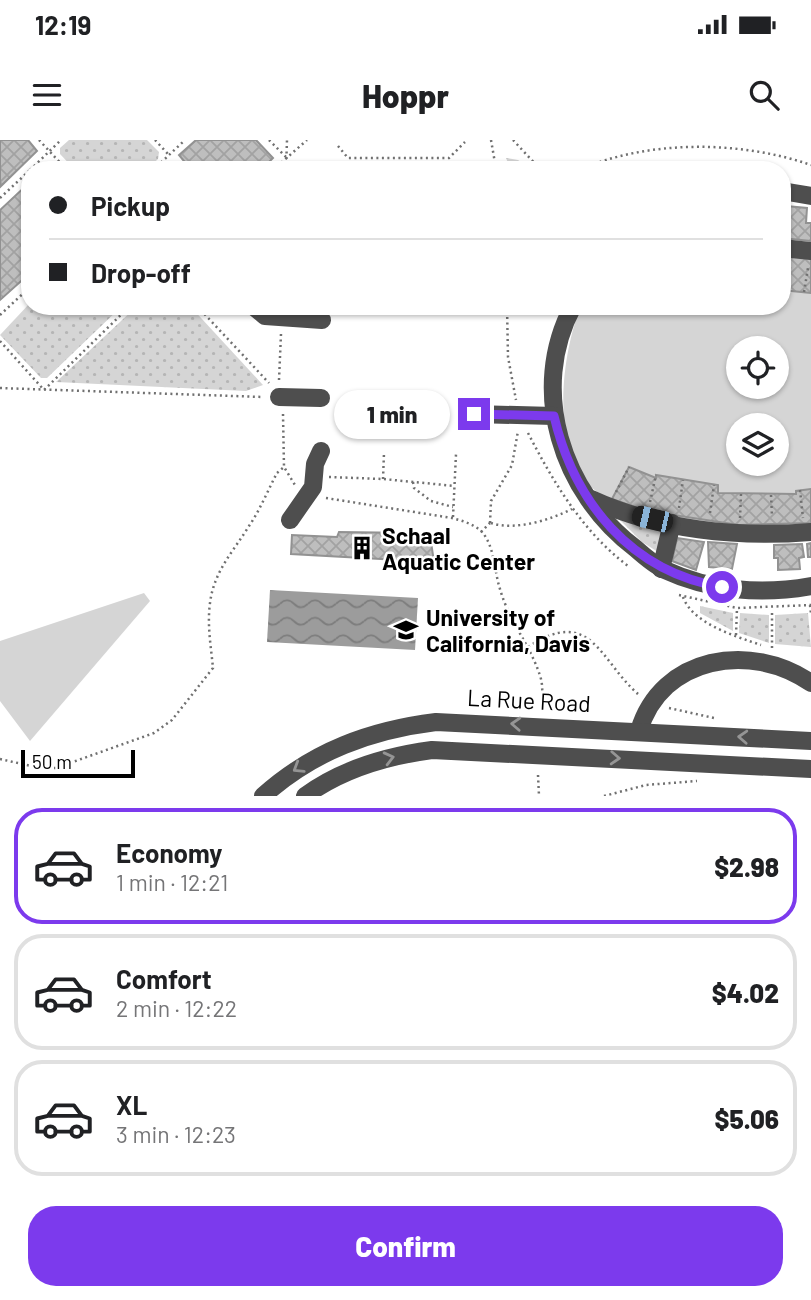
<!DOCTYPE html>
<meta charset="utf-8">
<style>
:root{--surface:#fff;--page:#f2f2f2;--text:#202124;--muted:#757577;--line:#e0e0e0;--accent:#7c3aed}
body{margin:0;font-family:Barlow,sans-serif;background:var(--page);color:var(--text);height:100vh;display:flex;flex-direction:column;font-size:26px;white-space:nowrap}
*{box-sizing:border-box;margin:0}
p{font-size:23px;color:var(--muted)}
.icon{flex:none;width:38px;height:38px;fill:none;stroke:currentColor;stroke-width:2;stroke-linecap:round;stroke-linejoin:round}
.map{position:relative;height:656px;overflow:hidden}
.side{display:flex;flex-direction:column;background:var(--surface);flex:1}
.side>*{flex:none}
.banner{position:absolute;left:21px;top:21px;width:770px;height:154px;border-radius:28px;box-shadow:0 2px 5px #0004;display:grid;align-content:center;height:154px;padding:0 28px;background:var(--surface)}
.tools{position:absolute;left:726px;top:196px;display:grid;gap:14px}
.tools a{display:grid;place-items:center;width:63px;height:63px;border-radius:50%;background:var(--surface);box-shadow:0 2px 5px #0004;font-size:35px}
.scale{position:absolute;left:21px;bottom:18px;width:114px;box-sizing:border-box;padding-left:7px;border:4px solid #000;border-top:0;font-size:19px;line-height:24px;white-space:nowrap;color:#000;-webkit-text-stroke:5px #fff;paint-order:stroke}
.end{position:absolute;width:32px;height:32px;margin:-16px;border:9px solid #7c3aed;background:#fff;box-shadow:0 0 0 4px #fff}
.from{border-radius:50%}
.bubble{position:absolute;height:49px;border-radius:24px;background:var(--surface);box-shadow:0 2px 5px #0004;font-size:23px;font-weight:800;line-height:49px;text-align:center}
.car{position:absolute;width:21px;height:42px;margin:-21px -10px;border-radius:9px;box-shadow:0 0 5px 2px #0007;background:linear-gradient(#222 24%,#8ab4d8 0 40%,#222 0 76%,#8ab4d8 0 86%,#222 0)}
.banner b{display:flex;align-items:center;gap:24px;height:66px;font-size:26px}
.banner b+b{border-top:2px solid var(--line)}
.banner i{width:18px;height:18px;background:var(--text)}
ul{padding:12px 0 0;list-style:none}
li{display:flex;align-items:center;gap:21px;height:116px;margin:0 14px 10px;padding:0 14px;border:4px solid var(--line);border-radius:28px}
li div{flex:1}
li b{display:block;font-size:26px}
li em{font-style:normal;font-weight:800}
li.selected{border-color:var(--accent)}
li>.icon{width:63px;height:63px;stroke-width:1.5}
.primary-button{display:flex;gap:14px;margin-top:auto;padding:14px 28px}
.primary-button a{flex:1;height:80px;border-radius:28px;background:var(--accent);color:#fff;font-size:28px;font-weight:800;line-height:80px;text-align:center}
.status{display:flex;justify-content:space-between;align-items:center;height:49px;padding:0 35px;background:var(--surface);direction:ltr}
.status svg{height:19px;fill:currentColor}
header{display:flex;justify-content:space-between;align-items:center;height:91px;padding:0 28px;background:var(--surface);font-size:32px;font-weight:800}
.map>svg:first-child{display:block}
</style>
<div class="status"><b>12:19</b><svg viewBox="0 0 49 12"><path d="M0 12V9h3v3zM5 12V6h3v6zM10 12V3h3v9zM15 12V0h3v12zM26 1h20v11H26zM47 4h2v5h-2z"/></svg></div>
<header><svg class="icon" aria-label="menu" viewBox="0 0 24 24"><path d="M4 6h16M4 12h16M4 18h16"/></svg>Hoppr<svg class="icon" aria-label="search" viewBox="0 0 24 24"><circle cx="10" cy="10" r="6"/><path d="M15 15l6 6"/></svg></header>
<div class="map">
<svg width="811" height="656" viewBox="0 0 811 656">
<defs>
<pattern id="grass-dots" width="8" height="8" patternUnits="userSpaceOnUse" patternTransform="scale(1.75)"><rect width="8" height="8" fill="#d5d5d5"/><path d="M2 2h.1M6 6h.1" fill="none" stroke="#b5b5b5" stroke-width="1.8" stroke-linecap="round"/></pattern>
<pattern id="water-waves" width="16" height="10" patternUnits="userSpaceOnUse" patternTransform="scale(1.75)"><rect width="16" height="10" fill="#9c9c9c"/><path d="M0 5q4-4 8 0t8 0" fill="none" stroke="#7d7d7d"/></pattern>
<pattern id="building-cross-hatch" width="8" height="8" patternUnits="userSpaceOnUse" patternTransform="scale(1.75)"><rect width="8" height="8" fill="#bebebe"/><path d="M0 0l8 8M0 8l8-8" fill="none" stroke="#a2a2a2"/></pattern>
</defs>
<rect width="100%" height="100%" fill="#fff"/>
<!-- grass -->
<g fill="url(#grass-dots)">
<polygon points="69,0 147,0 159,12 158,19 146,30 75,30 60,14 60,8"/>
<polygon points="506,18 518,20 532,30 511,30"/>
<polygon points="30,163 30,166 122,166 47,238 41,238 0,195"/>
<polygon points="137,166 190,166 263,245 246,251 56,242"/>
<polygon points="617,377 662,386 658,412 642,402"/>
<polygon points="700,466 733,473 733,491 700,473"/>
<polygon points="740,473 769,475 769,503 739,493"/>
<polygon points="808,473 811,507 775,504 775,475"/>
</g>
<!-- pitch -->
<g fill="#d5d5d5" fill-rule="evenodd">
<path d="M 782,115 L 811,118 L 811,383 C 753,389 653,384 602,355 C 547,323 561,214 581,166 L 782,166 ZM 738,208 L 777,208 L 777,247 L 738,247 ZM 738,285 L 777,285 L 777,324 L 738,324 Z"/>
<polygon points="144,453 150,461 30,601 0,561 0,501"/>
</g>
<!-- water -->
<polygon fill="url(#water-waves)" points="270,450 418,458 415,510 267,502"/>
<!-- building -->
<g fill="url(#building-cross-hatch)" stroke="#929292" stroke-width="2">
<polygon points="0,0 28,0 37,11 0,47"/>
<polygon points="196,0 256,0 273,18 261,30 176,30 184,21 179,15"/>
<polygon points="30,42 30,133 0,160 0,70"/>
<polygon points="786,66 807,68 806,83 811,83 811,101 782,98 782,77 785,77"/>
<polygon points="782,115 811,118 811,153 782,150"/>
<polygon points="629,327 656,338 656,335 718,345 718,353 796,354 796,351 811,349 811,383 739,385 647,371 612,359"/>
<polygon points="339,392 416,393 413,401 431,402 434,422 291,414 292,395 337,397"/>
<polygon points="677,398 704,402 696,430 672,421"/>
<polygon points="708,402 737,404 732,429 709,427"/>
<polygon points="811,403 811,417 808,417 807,404"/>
<polygon points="802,404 804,417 799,418 800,429 778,430 778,418 774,418 774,405"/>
</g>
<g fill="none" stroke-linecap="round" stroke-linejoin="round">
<!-- path -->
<g stroke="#707070" stroke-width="2.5" stroke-dasharray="2 3.5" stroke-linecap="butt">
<polyline points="39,0 67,30"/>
<polyline points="155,0 169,15"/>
<polyline points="269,0 286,17"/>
<polyline points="491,0 495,23 503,30"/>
<polyline points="513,0 541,30"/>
<polyline points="338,6 348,18 449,18 465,2"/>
<polyline points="30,30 61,0"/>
<polyline points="153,30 185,0"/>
<polyline points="273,30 307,0"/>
<polyline points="286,30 287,0"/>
<path d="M 579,30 C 647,0 739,0 811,25"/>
<polyline points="0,58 30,30"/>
<polyline points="789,140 790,126"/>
<polyline points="804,152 808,128"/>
<polyline points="197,166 269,243"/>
<polyline points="507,166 508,217 516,260"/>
<polyline points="0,175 30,147"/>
<polyline points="0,201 44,250 130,166"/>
<polyline points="279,240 281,194"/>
<polyline points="0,248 263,257"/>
<polyline points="283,274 284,327 295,345"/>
<path d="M 528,293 C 554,343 582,391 628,426"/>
<polyline points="329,337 383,339 455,346"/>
<polyline points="383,339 384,313"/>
<polyline points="413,342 414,348 431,361 453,367"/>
<polyline points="800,350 803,378"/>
<polyline points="616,352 629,327"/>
<polyline points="771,355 772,376"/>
<path d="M 326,358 L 452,378 C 463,381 474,384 482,392 C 495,407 494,431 500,449 C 509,482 532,507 541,539 C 543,547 542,557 542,566"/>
<polyline points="650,362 656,335"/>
<polyline points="679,368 683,340"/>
<polyline points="710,373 714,345"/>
<polyline points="453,377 456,314"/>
<polyline points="740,378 741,354"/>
<polyline points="490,383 491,361 512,325 518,291"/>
<path d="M 491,383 C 515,391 550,380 572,369"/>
<polyline points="481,392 490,383"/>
<polyline points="679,455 737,468 811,465"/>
<path d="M 683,457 C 693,484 735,496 761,505"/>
<polyline points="810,465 811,474"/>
<polyline points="736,495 737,468"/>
<path d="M 528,507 C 591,465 600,521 638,554"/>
<polyline points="772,508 772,470"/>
<polyline points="669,568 714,578"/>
<path d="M 0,619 L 40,628 L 56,628 L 154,593 L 172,580 L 213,528 C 211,507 207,485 210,463 C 214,431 233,412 249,386 C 260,370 268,350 277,333 L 284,327"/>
<polyline points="538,635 539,656"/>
<polyline points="604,656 646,645 697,641"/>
</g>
<!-- minor -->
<g stroke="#4e4e4e" stroke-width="18">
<polyline points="782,51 811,56"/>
<polyline points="782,108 811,111"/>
<polyline points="253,166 265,176 322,180"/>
<path d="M 573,166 C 528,250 562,353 635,408 C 644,416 654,425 665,430 C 710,451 762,455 811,446"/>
<polyline points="279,257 321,258"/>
<polyline points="474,274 554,276"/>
<path d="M 591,359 C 658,390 738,398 811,392"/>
<polyline points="290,380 313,347 315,324 321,311"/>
<polyline points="661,429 672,383"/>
<path d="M 639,591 C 661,516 751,501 811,543"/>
<path d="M 263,656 C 313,611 371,590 436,582 L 811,601"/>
<path d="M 305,656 C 342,629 387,616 432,610 L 811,629"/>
</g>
</g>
<!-- one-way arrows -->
<defs><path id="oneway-chevron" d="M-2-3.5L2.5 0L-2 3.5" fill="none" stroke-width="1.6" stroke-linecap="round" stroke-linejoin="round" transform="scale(1.75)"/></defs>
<g stroke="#959595">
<use href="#oneway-chevron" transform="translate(516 584) rotate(-177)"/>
<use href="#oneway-chevron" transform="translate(743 597) rotate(-177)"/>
<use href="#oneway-chevron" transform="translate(389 618) rotate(-14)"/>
<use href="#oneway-chevron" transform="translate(615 618) rotate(3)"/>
<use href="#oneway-chevron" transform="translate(298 628) rotate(148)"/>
</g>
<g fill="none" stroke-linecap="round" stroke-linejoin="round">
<!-- route -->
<path stroke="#7c3aed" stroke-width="9" d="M 474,274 L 554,276 C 574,362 631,432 722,447"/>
</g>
<!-- icons -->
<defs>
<g id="building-bare" transform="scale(1.89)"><path d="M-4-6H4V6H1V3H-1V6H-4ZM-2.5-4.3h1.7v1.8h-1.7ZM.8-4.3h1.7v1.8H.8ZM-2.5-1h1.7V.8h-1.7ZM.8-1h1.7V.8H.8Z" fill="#000" stroke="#fff" stroke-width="2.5" paint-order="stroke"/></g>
<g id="university-bare" transform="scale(1.89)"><path d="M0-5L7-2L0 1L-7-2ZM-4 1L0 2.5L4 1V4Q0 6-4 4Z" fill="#000" stroke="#fff" stroke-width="2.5" paint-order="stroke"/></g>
</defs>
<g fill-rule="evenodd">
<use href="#building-bare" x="362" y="408"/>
<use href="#university-bare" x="406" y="490"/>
</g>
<g text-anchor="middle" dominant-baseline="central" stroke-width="5" stroke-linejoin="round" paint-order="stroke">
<!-- poi labels -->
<g font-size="23" font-weight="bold" fill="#000" stroke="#fff" text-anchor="start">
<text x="382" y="395">Schaal<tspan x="382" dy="26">Aquatic Center</tspan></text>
<text x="426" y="477">University of<tspan x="426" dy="26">California, Davis</tspan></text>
</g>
<!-- street labels -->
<g font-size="23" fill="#000" stroke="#fff">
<text transform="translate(529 560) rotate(3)">La Rue Road</text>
</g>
</g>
</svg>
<div class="tools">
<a><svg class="icon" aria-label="locate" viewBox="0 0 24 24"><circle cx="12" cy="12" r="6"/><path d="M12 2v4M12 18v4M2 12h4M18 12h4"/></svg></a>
<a><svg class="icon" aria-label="layers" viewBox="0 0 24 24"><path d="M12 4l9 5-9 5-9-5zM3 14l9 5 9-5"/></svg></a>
</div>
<div class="scale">50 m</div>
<i class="end from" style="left:722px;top:447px"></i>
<i class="end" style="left:474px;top:274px"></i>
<div class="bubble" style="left:334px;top:250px;width:116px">1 min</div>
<i class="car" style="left:652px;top:379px;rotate:283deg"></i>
<div class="banner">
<b><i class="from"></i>Pickup</b>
<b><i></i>Drop-off</b>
</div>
</div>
<section class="side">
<ul>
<li class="selected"><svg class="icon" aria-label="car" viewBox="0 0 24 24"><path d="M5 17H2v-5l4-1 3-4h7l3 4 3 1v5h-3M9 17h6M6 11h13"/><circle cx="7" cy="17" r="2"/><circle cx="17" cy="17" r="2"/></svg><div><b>Economy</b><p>1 min · 12:21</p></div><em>$2.98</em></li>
<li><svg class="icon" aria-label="car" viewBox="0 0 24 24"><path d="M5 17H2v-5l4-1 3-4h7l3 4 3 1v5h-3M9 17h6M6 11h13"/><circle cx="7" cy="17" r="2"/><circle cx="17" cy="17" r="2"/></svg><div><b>Comfort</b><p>2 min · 12:22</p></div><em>$4.02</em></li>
<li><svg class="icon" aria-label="car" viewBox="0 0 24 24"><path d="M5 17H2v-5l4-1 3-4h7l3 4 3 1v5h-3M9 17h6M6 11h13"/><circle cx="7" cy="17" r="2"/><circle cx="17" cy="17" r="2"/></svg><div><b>XL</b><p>3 min · 12:23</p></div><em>$5.06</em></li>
</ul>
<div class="primary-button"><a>Confirm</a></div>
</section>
